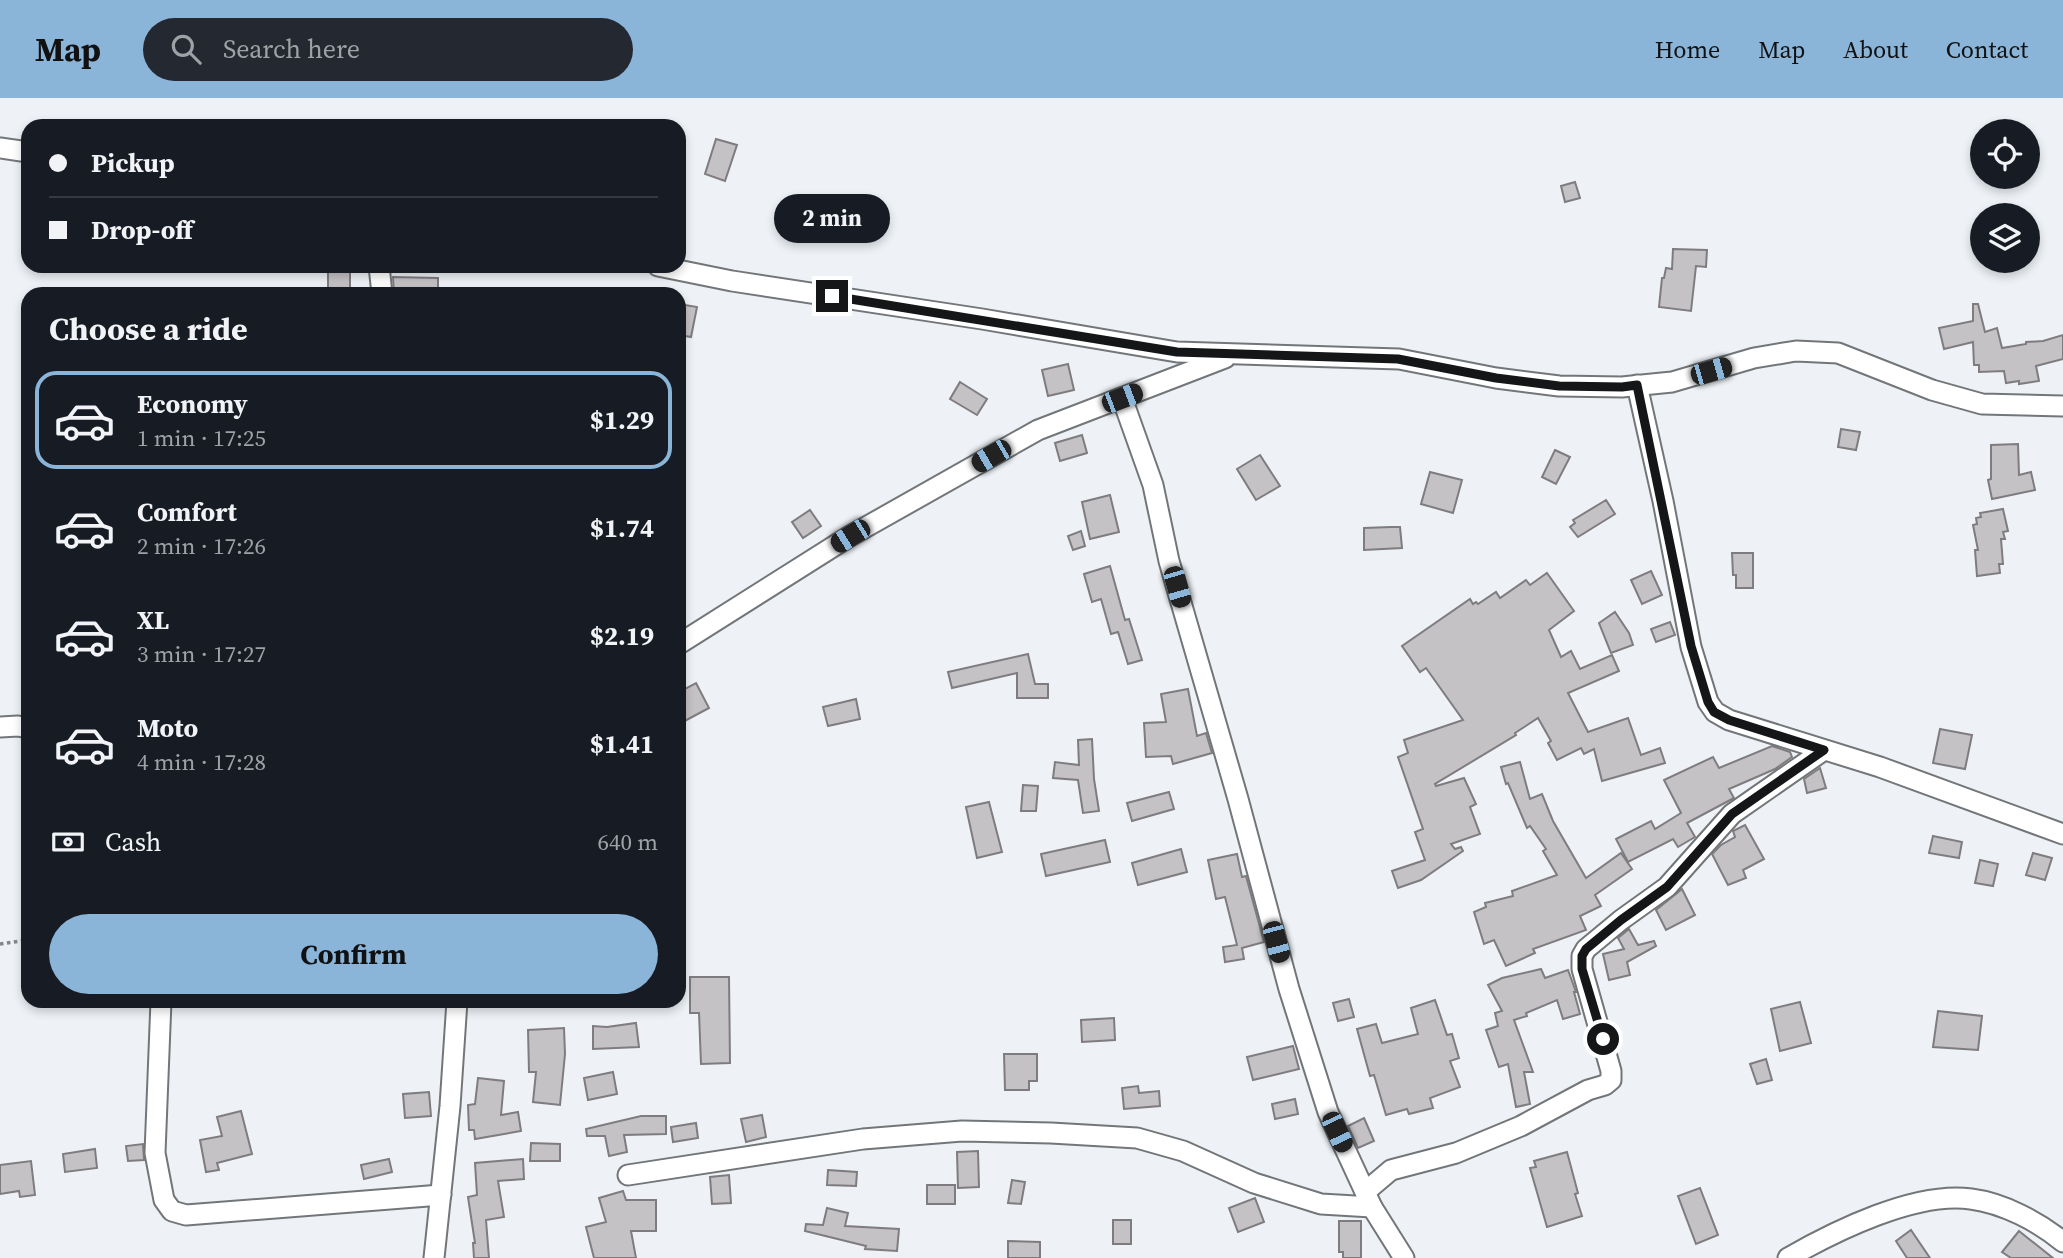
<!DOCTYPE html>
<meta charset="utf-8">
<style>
:root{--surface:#171b24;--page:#242831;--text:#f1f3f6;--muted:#9ea1a6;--line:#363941;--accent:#8ab4d8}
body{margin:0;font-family:"Source Serif 4",serif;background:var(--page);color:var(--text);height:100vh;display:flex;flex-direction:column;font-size:26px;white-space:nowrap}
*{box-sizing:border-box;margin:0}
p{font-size:23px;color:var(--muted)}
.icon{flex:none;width:38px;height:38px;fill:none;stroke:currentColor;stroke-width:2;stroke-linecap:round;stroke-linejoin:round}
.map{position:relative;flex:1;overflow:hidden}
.sheet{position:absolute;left:21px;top:189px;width:665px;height:721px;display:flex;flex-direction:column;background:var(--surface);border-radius:21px;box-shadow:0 4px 10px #0003}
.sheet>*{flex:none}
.hud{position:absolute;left:21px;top:21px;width:665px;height:154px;border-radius:21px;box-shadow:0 4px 10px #0003;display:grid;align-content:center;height:154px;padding:0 28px;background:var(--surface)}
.tools{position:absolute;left:1970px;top:21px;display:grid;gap:14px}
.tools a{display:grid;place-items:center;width:70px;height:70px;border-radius:50%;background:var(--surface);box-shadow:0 4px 10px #0003;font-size:35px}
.end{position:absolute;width:32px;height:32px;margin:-16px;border:9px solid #151617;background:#fff;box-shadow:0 0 0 4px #fff}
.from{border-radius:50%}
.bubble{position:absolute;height:49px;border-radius:24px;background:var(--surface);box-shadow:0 4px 10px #0003;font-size:23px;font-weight:700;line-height:49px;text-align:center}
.car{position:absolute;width:21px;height:42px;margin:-21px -10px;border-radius:9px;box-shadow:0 0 5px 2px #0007;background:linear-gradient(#222 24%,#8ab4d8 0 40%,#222 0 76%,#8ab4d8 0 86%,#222 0)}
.hud b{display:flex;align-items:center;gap:24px;height:66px;font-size:26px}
.hud b+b{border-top:2px solid var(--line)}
.hud i{width:18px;height:18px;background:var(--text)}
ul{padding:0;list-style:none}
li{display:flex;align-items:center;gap:21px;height:98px;margin:0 14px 10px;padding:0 14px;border:4px solid transparent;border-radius:21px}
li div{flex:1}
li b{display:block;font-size:26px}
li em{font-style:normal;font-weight:700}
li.on{border-color:var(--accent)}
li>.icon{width:63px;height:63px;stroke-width:1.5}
h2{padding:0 28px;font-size:32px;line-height:84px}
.pay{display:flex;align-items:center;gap:18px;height:77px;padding:0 28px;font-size:26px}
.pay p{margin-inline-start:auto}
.cta{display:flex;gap:14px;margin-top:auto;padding:14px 28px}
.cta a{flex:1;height:80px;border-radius:42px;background:var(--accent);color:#111;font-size:28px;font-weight:700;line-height:80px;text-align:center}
header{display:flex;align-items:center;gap:42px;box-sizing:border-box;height:98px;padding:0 35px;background:var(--accent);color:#111}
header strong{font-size:33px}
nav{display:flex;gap:38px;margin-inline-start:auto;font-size:24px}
.search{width:490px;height:63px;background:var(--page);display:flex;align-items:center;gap:18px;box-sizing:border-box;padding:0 24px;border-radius:38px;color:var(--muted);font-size:26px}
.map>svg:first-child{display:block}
</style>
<header>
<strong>Map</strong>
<div class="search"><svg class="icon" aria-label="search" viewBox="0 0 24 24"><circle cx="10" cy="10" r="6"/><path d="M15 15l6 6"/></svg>Search here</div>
<nav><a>Home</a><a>Map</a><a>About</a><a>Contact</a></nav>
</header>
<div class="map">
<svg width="2063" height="1160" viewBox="0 0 2063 1160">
<rect width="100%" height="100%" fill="#eef2f6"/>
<!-- building -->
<g fill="#c5c2c5" stroke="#7f7c7f" stroke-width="2">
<polygon points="716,41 737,47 725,83 705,76"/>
<polygon points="1575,84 1580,100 1565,104 1561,88"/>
<polygon points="1673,151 1707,152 1706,169 1696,168 1691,213 1659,209 1662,180 1664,180 1666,170 1672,171"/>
<rect x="328" y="171" width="22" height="25"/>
<polygon points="393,179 438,180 438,196 394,196"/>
<polygon points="679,206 697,209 691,239 679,237"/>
<polygon points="1973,206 1978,206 1985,234 1997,230 2002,250 2026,246 2026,244 2043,243 2063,237 2063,261 2036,268 2039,283 2019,286 2019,283 2006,285 2004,273 1979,274 1979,267 1974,267 1973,244 1944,251 1939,230 1973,223"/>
<polygon points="1068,266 1074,292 1048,298 1042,272"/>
<polygon points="960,284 987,301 977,317 950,301"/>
<polygon points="1841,331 1860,334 1856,352 1838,349"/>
<polygon points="1082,337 1087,355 1060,363 1055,345"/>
<polygon points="2018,346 2019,377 2031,374 2035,392 1992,401 1988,382 1991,381 1991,347"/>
<polygon points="1555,352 1570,359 1556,386 1542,379"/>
<polygon points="1260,357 1280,388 1256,402 1237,371"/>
<polygon points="1430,374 1462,382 1453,415 1421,406"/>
<polygon points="1110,397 1119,434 1090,441 1082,404"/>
<polygon points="1606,402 1615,416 1578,439 1570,429 1575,425 1573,422"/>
<polygon points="2003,411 2008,433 2003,434 2005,441 2001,441 2003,466 1999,466 2000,475 1977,478 1975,452 1978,452 1973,427 1977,426 1976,420 1981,419 1980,415"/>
<polygon points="810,412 821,428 803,440 792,424"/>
<polygon points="1391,429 1400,429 1402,450 1364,452 1364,430"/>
<polygon points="1081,433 1085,448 1073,452 1068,438"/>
<polygon points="1732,455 1753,455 1753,490 1736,490 1736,477 1733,477"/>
<polygon points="1110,468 1125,522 1129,521 1142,562 1128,566 1118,534 1111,536 1101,501 1092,504 1084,476"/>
<polygon points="1651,473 1662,497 1642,506 1631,482"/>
<polygon points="1547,475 1574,513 1549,532 1561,559 1571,553 1580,571 1612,557 1619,573 1568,595 1588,634 1628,620 1641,657 1660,650 1665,665 1602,683 1594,651 1584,656 1581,650 1557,662 1548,645 1551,643 1538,620 1515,635 1516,637 1435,686 1436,688 1464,680 1476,706 1470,709 1480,736 1451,746 1455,751 1461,749 1463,753 1421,782 1398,790 1392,773 1425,762 1415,734 1423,731 1398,659 1408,655 1404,642 1463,622 1426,570 1420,574 1402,548 1470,501 1473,506 1476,504 1478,506 1496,494 1500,500 1526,482 1530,487"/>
<polygon points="1615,514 1629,535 1633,547 1611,555 1599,525"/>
<polygon points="1670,524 1675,537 1656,544 1651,531"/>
<polygon points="1028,556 1035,586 1048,586 1048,600 1017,600 1017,575 952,590 948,574"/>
<polygon points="696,585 709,610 679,626 679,594"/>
<polygon points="1188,591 1197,638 1206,635 1212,655 1173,666 1171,658 1146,659 1144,625 1166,624 1161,596"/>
<polygon points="856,601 860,621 828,628 823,609"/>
<polygon points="1940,631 1972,637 1965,671 1933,665"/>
<polygon points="1092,641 1094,681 1099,713 1083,715 1078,682 1053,680 1055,664 1079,667 1078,642"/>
<polygon points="1772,648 1790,654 1792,659 1775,671 1729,691 1734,700 1687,725 1695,739 1678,749 1673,741 1628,764 1616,741 1651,723 1655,731 1681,715 1664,682 1713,659 1719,670"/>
<polygon points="1520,664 1530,701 1542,696 1553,723 1586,780 1621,755 1632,771 1595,797 1601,808 1580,818 1586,832 1533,851 1535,855 1506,868 1494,842 1484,846 1474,814 1486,809 1485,805 1513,798 1512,793 1557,777 1543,753 1546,751 1530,728 1527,730 1508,685 1506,686 1501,669"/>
<polygon points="1820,670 1826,690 1807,695 1804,681"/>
<polygon points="1023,687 1038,688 1036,713 1021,713"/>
<polygon points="1169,694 1174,711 1132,723 1127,705"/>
<polygon points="989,704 1002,754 977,760 966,709"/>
<polygon points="1745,727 1764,761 1743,772 1746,780 1728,787 1712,756 1721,747 1735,739 1733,733"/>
<polygon points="1933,738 1962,744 1959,760 1929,755"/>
<polygon points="1105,742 1110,764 1046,778 1041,756"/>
<polygon points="1181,751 1187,774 1138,787 1132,765"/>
<polygon points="2033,755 2052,760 2045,782 2026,777"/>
<polygon points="1237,756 1242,779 1246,778 1264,844 1242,850 1244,861 1225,864 1223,849 1237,847 1225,799 1216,801 1208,762"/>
<polygon points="1980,762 1998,766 1993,788 1975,785"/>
<polygon points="1682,791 1695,817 1666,832 1656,812"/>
<polygon points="1629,831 1638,847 1654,843 1656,848 1627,864 1630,877 1609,882 1603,856 1624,851 1618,840"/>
<polygon points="1541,871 1545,880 1568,872 1576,894 1574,894 1580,916 1563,921 1557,902 1526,915 1527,918 1514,922 1533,974 1524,974 1530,1006 1516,1009 1508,966 1499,969 1486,932 1498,928 1495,915 1502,913 1488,887 1502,880"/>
<polygon points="690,879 729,879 730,965 701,966 699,915 690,915"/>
<polygon points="1349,901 1354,919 1338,923 1333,905"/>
<polygon points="1435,902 1447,937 1452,936 1459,960 1450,963 1460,989 1430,1000 1433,1010 1409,1016 1407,1011 1386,1017 1374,977 1370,978 1357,931 1376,926 1382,945 1418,936 1411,910"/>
<polygon points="1800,904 1811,945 1780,953 1771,911"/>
<polygon points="1938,913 1982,918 1978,952 1933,949"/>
<polygon points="1114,920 1115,942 1082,944 1081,922"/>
<polygon points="636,925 639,949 593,951 593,928 607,929"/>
<polygon points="564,930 565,956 560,1007 533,1004 536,974 529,974 528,932"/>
<polygon points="1293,948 1299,971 1253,982 1247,959"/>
<polygon points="1004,956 1037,956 1037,983 1029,983 1029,992 1005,992"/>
<polygon points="1766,961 1772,982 1757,986 1750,966"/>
<polygon points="613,974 617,996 588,1002 584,980"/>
<polygon points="478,980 504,983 501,1017 518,1014 521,1033 475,1041 474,1032 469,1032 468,1007 475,1006"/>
<polygon points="1138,988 1139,995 1159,993 1160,1008 1124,1011 1122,990"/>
<polygon points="429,994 431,1018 405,1020 403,996"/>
<polygon points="1295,1001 1298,1016 1275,1021 1272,1006"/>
<polygon points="241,1013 252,1056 217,1065 219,1072 206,1074 200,1042 222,1038 217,1019"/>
<polygon points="762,1017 766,1039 746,1044 741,1021"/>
<polygon points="641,1018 666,1018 666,1036 624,1037 627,1054 609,1058 605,1038 587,1038 586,1031"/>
<polygon points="1364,1020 1374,1043 1358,1050 1348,1028"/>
<polygon points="696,1025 698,1040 673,1044 671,1029"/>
<polygon points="531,1045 560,1046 560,1063 530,1063"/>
<polygon points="143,1046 144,1062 128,1063 126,1048"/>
<polygon points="95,1051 97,1070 65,1074 63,1056"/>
<polygon points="978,1053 979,1089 958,1090 957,1054"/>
<polygon points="1567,1054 1578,1095 1575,1096 1582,1118 1547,1129 1530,1070 1536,1069 1534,1063"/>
<polygon points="389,1061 392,1074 364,1081 361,1067"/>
<polygon points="523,1061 524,1081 498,1083 504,1119 486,1122 489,1160 474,1160 473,1145 475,1145 468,1099 477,1097 475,1065"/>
<polygon points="31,1063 35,1097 20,1099 19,1093 0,1096 0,1067"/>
<polygon points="828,1072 857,1074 856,1088 827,1087"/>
<polygon points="729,1077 731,1105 712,1106 710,1079"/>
<polygon points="1012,1082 1025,1084 1021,1106 1008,1105"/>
<rect x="927" y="1087" width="28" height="19"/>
<polygon points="1700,1090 1718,1137 1696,1146 1678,1098"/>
<polygon points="623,1093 626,1102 656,1102 656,1133 631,1133 636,1160 594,1160 586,1129 606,1124 599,1100"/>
<polygon points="1255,1100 1264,1124 1238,1134 1229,1110"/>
<polygon points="827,1110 848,1115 845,1128 899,1131 897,1153 865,1151 866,1148 805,1133 806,1126 823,1127"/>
<rect x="1113" y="1122" width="18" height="24"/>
<polygon points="1339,1123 1361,1123 1361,1160 1343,1160 1343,1154 1339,1154"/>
<polygon points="1911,1132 1930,1160 1907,1160 1896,1143"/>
<polygon points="2019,1133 2053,1160 2011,1160 2002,1154"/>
<polygon points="1008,1143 1040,1144 1040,1160 1008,1160"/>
</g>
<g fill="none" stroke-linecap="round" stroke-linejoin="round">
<!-- street casing -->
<g stroke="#727679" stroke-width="23">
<g id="street">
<polyline points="0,50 28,54"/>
<polyline points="379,168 382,196"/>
<polyline points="658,168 732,183 982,221 1177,254 1399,261 1496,280 1559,288 1622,289 1672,284 1754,260 1796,253 1838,255 1932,292 1982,306 2063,308"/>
<polyline points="1637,287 1663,403 1691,549 1708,604 1715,614 1729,622 1880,669 2063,736"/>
<polyline points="1122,300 1153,387 1169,463 1238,701 1289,891 1328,1014 1372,1109 1404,1160"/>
<polyline points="679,546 850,438 1038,332 1225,260"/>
<polyline points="0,629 18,628 28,630"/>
<polyline points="161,903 155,1055 164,1102 172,1113 186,1117 441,1097"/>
<polyline points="628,1077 863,1041 962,1033 1051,1035 1137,1040 1183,1053 1254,1085 1321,1106 1372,1109"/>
<polyline points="1365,1094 1391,1072 1456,1055 1521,1028 1588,992 1605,987 1611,982 1611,973 1582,871 1582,858 1586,851 1621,822 1667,789 1732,716 1824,652"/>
<polyline points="434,1160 450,1008 457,903"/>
<path d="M 1788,1160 C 1835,1133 1916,1093 1971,1101 C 2003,1105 2039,1124 2063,1144"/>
</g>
</g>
<!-- path -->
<polyline stroke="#838688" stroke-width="3.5" stroke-dasharray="3.5 3.5" stroke-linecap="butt" points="0,846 28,842"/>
<!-- street -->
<use href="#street" stroke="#fff" stroke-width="19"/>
</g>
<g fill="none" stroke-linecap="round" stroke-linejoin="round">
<!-- route -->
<polyline stroke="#151617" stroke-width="9" points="832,198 1177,254 1398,261 1496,280 1559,288 1622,289 1637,287 1691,548 1708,604 1714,614 1729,622 1824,652 1732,716 1667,789 1621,822 1586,851 1582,858 1582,871 1603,941"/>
</g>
</svg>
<div class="tools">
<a><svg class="icon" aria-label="locate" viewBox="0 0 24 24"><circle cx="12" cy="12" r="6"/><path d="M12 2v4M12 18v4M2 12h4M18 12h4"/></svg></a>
<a><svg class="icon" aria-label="layers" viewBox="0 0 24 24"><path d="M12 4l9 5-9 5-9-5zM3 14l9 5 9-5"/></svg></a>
</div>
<i class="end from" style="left:1603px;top:941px"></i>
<i class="end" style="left:832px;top:198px"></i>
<div class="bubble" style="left:774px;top:96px;width:116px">2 min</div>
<i class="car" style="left:1711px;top:273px;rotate:74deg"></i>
<i class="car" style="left:1122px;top:300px;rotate:69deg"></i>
<i class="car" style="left:991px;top:358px;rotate:240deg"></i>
<i class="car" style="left:850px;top:438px;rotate:238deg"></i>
<i class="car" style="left:1177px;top:489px;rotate:164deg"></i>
<i class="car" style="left:1276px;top:844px;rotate:165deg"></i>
<i class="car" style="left:1337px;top:1034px;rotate:155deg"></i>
<div class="hud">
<b><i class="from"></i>Pickup</b>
<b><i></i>Drop-off</b>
</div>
<section class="sheet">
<h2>Choose a ride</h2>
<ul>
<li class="on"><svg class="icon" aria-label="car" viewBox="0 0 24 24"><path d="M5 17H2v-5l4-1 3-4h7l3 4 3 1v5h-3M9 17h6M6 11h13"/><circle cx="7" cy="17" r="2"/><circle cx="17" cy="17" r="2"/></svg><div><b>Economy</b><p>1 min · 17:25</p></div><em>$1.29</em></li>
<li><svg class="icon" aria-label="car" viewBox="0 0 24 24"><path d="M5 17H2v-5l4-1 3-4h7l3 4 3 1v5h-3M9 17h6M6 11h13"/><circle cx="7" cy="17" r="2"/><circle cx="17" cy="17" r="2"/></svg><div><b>Comfort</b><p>2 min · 17:26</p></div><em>$1.74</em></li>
<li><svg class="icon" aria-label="car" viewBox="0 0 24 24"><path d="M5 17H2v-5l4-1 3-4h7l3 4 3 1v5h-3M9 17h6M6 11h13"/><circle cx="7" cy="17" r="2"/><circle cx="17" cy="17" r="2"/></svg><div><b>XL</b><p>3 min · 17:27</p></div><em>$2.19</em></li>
<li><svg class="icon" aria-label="car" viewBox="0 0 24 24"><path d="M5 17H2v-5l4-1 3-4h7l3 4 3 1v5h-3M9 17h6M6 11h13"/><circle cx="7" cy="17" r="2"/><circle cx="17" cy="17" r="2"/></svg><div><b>Moto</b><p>4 min · 17:28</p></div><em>$1.41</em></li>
</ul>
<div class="pay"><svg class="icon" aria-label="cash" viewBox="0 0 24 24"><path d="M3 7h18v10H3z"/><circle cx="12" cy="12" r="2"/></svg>Cash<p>640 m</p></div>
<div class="cta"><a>Confirm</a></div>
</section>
</div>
